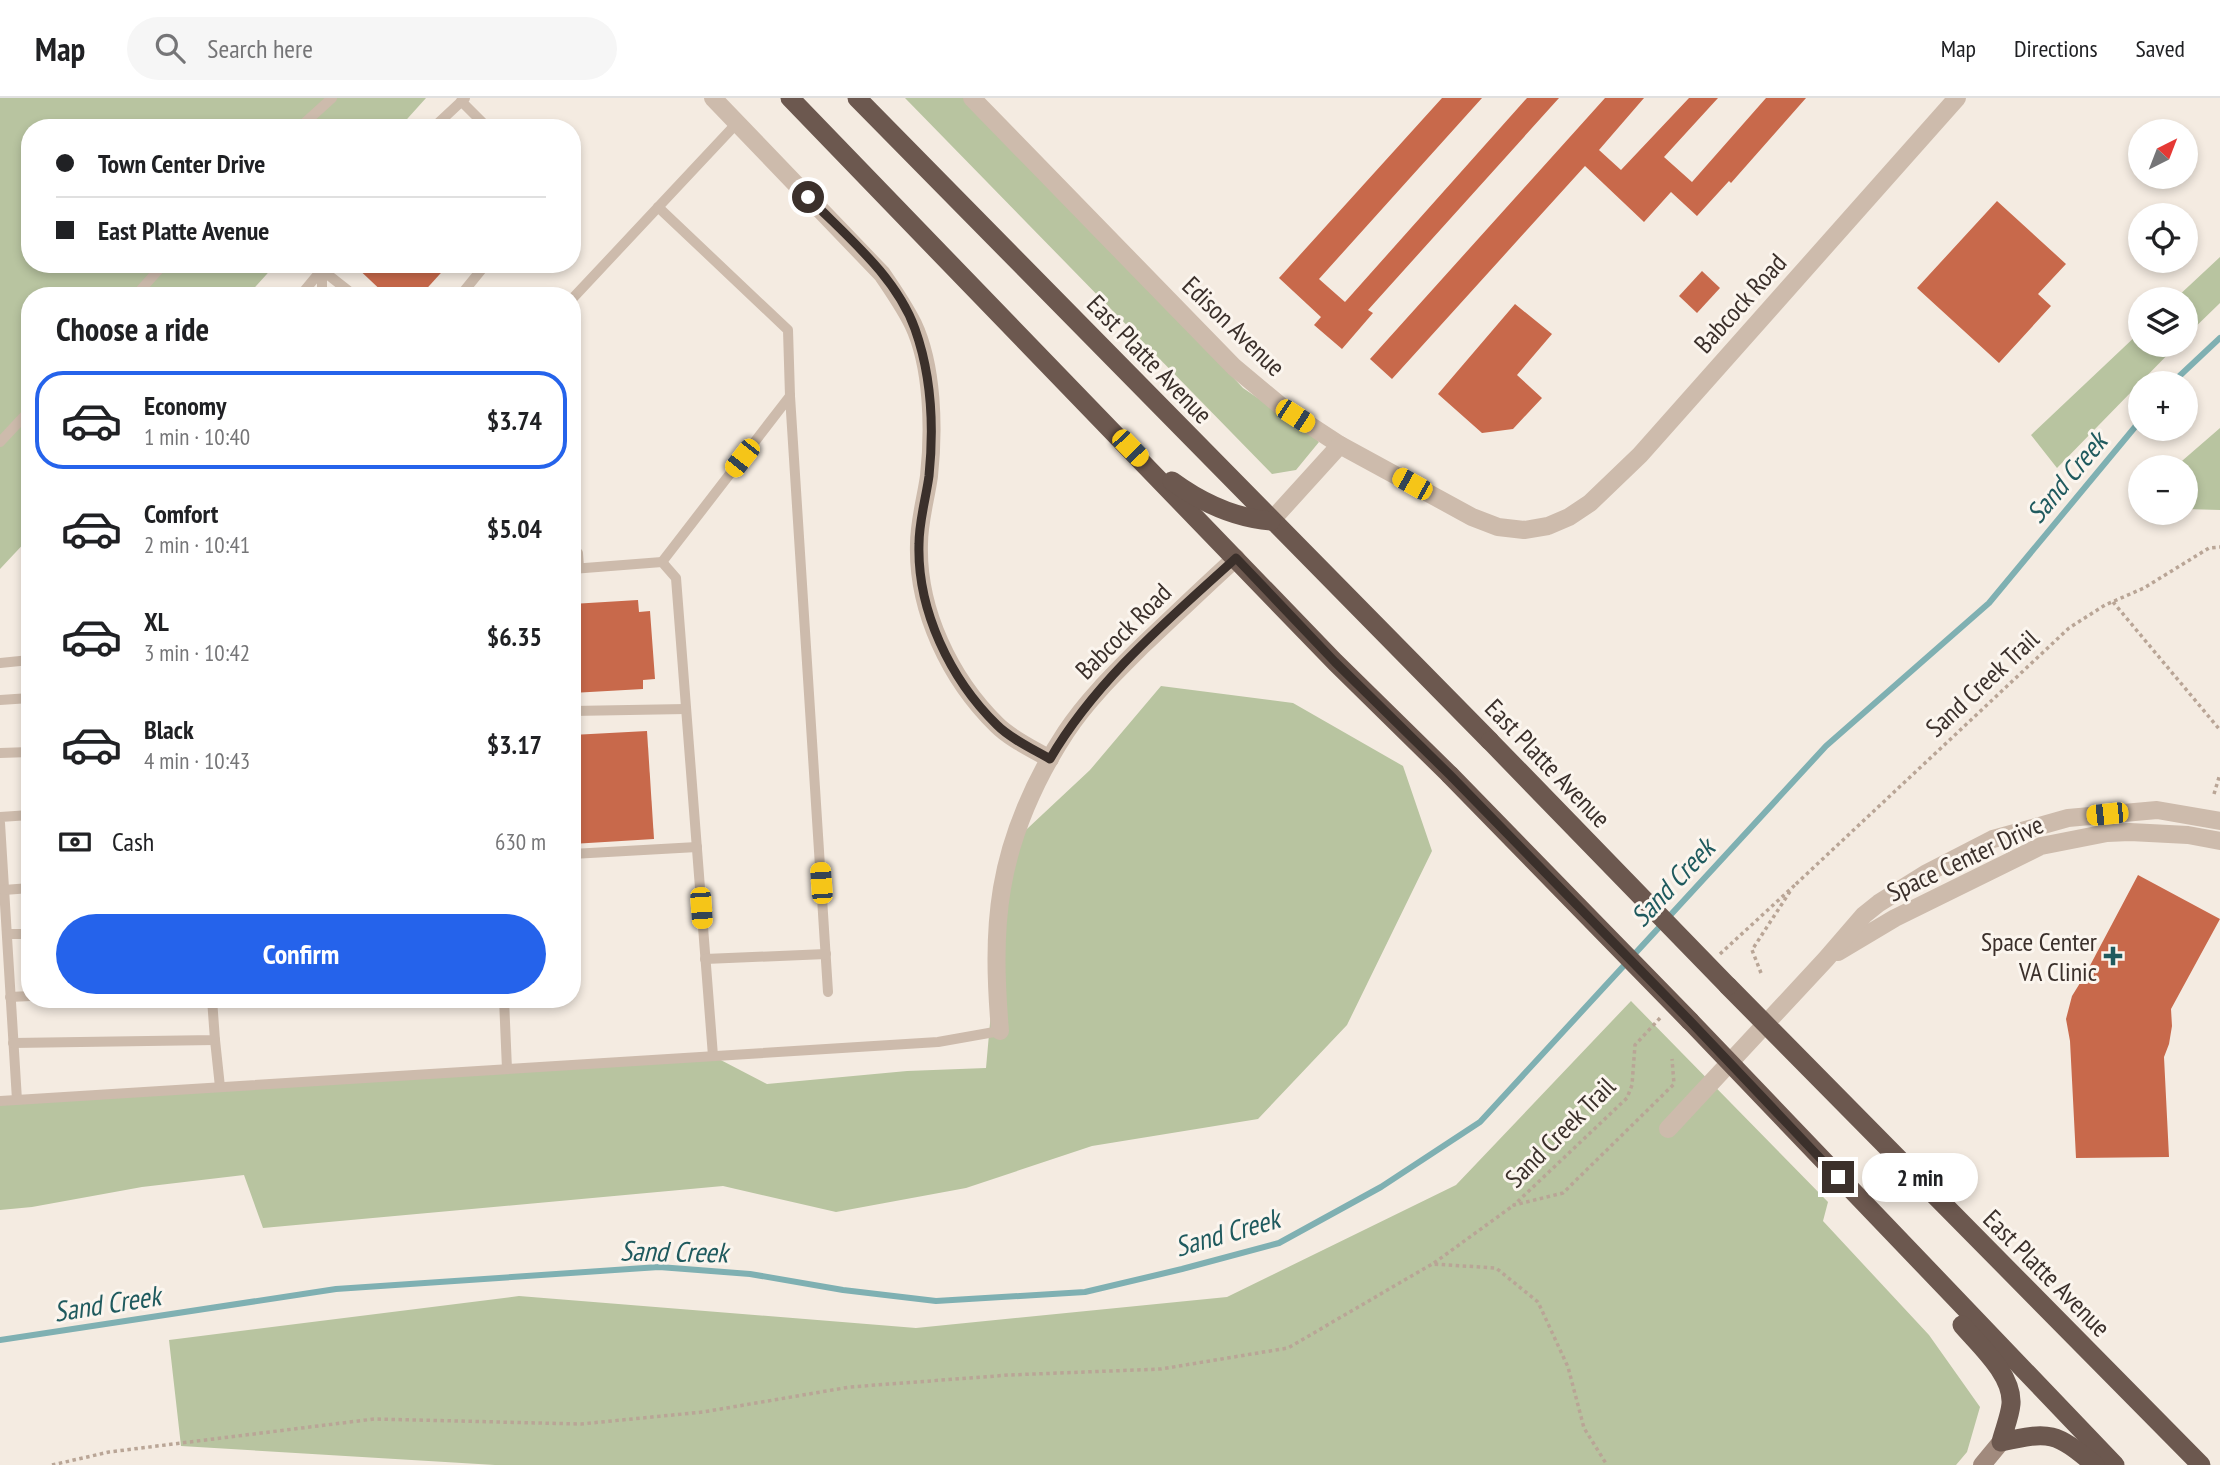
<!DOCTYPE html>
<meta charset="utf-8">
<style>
:root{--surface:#fff;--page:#f6f6f6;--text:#202124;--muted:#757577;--line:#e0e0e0;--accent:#2563eb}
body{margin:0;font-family:"PT Sans Narrow",sans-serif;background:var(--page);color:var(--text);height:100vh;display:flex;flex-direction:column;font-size:26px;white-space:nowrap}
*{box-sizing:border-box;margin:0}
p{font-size:23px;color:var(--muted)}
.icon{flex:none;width:38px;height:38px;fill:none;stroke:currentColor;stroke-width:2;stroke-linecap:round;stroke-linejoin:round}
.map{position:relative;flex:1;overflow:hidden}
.details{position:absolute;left:21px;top:189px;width:560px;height:721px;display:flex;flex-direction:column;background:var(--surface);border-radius:28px;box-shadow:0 4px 10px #0003}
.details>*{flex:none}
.hud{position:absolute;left:21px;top:21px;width:560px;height:154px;border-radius:28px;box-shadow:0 4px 10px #0003;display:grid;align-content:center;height:154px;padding:0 35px;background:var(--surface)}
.needle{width:46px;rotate:42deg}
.buttons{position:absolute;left:2128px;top:21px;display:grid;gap:14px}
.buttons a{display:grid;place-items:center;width:70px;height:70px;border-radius:50%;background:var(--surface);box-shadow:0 4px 10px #0003;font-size:35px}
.end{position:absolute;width:32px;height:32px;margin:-16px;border:9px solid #3b302b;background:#fff;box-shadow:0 0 0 4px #fff}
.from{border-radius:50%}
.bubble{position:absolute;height:49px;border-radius:24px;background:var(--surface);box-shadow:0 4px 10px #0003;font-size:23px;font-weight:800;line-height:49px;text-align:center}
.car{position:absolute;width:21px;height:42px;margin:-21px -10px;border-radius:9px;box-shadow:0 0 5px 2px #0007;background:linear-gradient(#f5c518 24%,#345 0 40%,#f5c518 0 76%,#345 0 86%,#f5c518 0)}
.hud b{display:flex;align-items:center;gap:24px;height:66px;font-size:26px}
.hud b+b{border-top:2px solid var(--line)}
.hud i{width:18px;height:18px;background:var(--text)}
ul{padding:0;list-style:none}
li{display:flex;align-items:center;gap:21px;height:98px;margin:0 14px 10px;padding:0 21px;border:4px solid transparent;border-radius:28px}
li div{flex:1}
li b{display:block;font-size:26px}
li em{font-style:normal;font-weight:800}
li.current{border-color:var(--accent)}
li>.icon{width:63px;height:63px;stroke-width:1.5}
h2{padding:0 35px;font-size:32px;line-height:84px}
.pay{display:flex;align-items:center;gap:18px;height:77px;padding:0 35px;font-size:26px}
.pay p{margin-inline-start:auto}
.primary-button{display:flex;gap:14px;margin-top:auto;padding:14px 35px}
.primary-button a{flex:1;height:80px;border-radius:42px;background:var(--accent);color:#fff;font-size:28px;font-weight:800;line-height:80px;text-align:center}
header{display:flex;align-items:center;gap:42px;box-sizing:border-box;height:98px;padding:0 35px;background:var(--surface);border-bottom:2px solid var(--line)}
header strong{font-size:33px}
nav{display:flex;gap:38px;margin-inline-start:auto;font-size:24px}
.search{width:490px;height:63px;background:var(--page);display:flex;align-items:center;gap:18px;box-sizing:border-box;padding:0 24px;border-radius:38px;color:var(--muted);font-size:26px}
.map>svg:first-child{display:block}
</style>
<header>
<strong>Map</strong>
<div class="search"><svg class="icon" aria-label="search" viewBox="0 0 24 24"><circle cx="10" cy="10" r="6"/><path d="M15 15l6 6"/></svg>Search here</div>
<nav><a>Map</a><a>Directions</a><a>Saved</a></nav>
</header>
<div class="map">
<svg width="2220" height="1367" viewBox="0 0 2220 1367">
<rect width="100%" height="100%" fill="#f4ebe1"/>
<!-- green -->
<g fill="#b8c4a0">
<polygon points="0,0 426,0 399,30 30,30 30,166 276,166 247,198 30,198 30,439 0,471"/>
<polygon points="905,0 971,0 1020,49 1243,290 1308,334 1319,344 1296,372 1272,376"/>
<polygon points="2220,159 2220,205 2186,238 2186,201 2175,201"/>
<polygon points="2140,234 2140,247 2177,247 2057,370 2031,337"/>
<polygon points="2220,330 2220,412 2186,411 2186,369 2175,369"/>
<polygon points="1161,588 1293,605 1403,668 1432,753 1347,927 1258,1021 1092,1048 966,1090 836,1114 723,1088 263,1130 244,1077 142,1089 32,1109 0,1112 0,1003 713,958 767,986 907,973 986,970 995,869 1013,744 1090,672"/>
<polygon points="1631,903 1828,1104 1823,1123 1929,1237 1980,1309 1967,1354 1956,1367 495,1367 181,1348 169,1242 519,1198 916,1230 1227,1199 1456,1087"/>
</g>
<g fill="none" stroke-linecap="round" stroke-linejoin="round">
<!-- stream -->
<g stroke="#7fb0b2" stroke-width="6">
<polyline points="2172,285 2220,240"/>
<polyline points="0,1242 336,1191 659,1169 750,1176 843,1192 936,1203 1085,1194 1182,1171 1279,1145 1381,1089 1480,1024 1826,648 1989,505 2140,323"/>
</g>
</g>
<!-- building -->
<g fill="#c8694b">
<polygon points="1442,0 1482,0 1319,181 1345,204 1527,0 1559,0 1368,212 1373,215 1342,251 1314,227 1321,219 1279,180"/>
<polygon points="1605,0 1644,0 1599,52 1621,72 1689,0 1718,0 1664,59 1692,84 1766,0 1806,0 1731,85 1729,83 1697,118 1671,94 1644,124 1585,68 1392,281 1370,261"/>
<polygon points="1997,103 2066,166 2038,196 2051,208 1999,265 1917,190"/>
<polygon points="353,166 449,166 420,198 387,198"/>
<polygon points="1702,173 1720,190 1697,215 1679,198"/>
<polygon points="1515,206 1552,236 1517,277 1542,300 1513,331 1482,335 1438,296"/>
<polygon points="638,502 639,514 650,513 655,581 643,582 643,591 572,595 572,506"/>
<polygon points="647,633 654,741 572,746 572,637"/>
<polygon points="2138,777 2220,821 2171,911 2172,928 2169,946 2164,959 2169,1059 2076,1060 2070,943 2066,921 2072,898 2085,877"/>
</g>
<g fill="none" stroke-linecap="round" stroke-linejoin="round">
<!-- path -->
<g stroke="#b9a596" stroke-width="3.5" stroke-dasharray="3.5 3.5" stroke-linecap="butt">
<polyline points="2113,504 2220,632"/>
<polyline points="2214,696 2220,676"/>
<polyline points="1796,786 2069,530 2105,507 2144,490 2209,450 2220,449"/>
<polyline points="1720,856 1796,786"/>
<polyline points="1761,875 1752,852 1791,792"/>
<polyline points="1660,920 1635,947 1632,987 1627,1000 1514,1107 1563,1095 1674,986 1672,961"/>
<polyline points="1434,1165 1514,1107"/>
<polyline points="52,1367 109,1354 374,1321 581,1326 703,1314 850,1289 1009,1277 1161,1271 1288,1250 1432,1166 1496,1170 1538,1204 1568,1269 1584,1330 1607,1367"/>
</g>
<!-- service -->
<g stroke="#cdbbac" stroke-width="10">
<polyline points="461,3 488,30"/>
<polyline points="299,30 332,0"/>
<polyline points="433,30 465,0"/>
<polyline points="658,109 788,232 790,298"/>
<polyline points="322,172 355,198"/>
<polyline points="322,172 322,198"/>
<polyline points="135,198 164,166"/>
<polyline points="300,198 324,169"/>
<polyline points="460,198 486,166"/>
<polyline points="572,201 737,25"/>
<polyline points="0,344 30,312"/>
<polyline points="572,449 578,455 579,470"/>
<polyline points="662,464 790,298 828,894"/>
<polyline points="572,471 662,464 676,480 713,958"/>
<polyline points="0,565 30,562"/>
<polyline points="0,602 30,600"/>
<polyline points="572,613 686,611"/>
<polyline points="0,655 30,654"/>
<polyline points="0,719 30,717"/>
<polyline points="0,725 17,1002"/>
<polyline points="572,756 697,749"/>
<polyline points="4,792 30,790"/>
<polyline points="7,836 30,836"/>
<polyline points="705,861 826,856"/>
<polyline points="10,899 30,898"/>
<polyline points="504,901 507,971"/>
<polyline points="215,942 220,989"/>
<polyline points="13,945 215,942 212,901"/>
<polyline points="0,1003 938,944 1000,933"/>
</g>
<!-- minor -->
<g stroke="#cdbbac" stroke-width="18">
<path d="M 713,0 L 882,176 C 893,192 904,208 913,226 C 933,268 934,332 929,378 C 926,400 919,423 919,446 C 917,512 950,581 997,627 C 1011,641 1033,651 1050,661"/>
<polyline points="972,0 1234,269 1282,309 1340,347"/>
<path d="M 1000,933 C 996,885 994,838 1002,790 C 1011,736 1035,681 1066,634 C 1087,602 1116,574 1143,547 C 1174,518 1205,488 1236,460"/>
</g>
<!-- tertiary -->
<g stroke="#cdbbac" stroke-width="18">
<polyline points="1271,423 1340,347 1472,419 1498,429 1524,432 1548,428 1569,419 1590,405 1640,357 1957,0"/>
<polyline points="1838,854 1895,820 2041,748 2107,735 2130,734 2188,737 2220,743"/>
<polyline points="1668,1031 1826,861 1864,817 1879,805 1927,775 1993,741 2068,720 2157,712 2220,723"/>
</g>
<!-- secondary -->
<polyline stroke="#a18a7d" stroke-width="18" points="1982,1367 2001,1344"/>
<!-- trunk -->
<g stroke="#6c584f" stroke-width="19">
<polyline points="790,0 1335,564 1450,677"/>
<polyline points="857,0 1490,643"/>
<path d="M 1172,383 C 1202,405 1234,420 1271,423"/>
<polyline points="1728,888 2201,1367"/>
<polyline points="1690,923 2115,1367"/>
<path d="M 1962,1227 C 1980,1248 2013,1277 2011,1306 C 2010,1318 2004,1332 2001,1344 C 2051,1333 2055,1334 2095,1367"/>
</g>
<!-- trunk-bridge -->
<g stroke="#6c584f" stroke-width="19">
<polyline points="1490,643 1728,888"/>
<polyline points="1450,677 1690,923"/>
</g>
</g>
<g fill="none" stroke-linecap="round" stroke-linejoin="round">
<!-- route -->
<path stroke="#3b302b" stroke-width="9" d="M 808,99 C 846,138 896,178 915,231 C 931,276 934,329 929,378 C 926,400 919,423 919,446 C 917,512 950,581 997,627 C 1011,641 1033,651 1050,661 C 1096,582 1169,521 1236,460 L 1335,564 L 1450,677 L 1690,923 L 1838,1079"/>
</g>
<!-- markers -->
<path fill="#1f5a5e" stroke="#fbf5ee" stroke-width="2.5" d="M2109.5 847.5h7v7h7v7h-7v7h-7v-7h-7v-7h7z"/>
<g text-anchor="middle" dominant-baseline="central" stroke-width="6" stroke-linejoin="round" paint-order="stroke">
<!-- street labels -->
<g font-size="26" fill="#3b302b" stroke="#fbf5ee">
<text transform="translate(1740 205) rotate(-48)">Babcock Road</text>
<text transform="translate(1234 228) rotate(44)">Edison Avenue</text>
<text transform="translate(1150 261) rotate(46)">East Platte Avenue</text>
<text transform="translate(1123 533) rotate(-45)">Babcock Road</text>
<text transform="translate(1982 585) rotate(-43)">Sand Creek Trail</text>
<text transform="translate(1548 665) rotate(46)">East Platte Avenue</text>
<text transform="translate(1965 760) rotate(-25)">Space Center Drive</text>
<text transform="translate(1560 1034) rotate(-45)">Sand Creek Trail</text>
<text transform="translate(2047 1175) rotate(45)">East Platte Avenue</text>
</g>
<!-- poi labels -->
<g font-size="26" fill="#3b302b" stroke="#fbf5ee" text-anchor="end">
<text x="2097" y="843">Space Center<tspan x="2097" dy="30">VA Clinic</tspan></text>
</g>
<!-- water labels -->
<g font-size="28" font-style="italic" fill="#1f5a5e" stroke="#fbf5ee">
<text transform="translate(2066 379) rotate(-50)">Sand Creek</text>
<text transform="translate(1672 784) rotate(-47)">Sand Creek</text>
<text transform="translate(1227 1134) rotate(-16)">Sand Creek</text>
<text transform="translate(674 1153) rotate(1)">Sand Creek</text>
<text transform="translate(107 1205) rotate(-9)">Sand Creek</text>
</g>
</g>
</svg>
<div class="buttons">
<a><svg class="needle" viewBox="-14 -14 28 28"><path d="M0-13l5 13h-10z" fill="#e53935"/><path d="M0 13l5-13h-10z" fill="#757577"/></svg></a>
<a><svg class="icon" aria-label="locate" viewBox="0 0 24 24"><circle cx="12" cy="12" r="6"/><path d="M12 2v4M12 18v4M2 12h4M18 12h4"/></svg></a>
<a><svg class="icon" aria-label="layers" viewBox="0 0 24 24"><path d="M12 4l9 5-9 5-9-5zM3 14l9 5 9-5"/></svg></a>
<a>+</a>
<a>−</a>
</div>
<i class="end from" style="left:808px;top:99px"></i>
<i class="end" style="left:1838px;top:1079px"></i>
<div class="bubble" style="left:1862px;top:1055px;width:116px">2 min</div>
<i class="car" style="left:1295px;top:318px;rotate:123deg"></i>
<i class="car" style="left:1130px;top:350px;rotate:136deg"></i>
<i class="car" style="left:742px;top:360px;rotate:218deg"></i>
<i class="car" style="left:1412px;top:386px;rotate:299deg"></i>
<i class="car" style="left:2107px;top:716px;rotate:264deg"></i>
<i class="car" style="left:821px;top:785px;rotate:356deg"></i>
<i class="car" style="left:701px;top:810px;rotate:176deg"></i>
<div class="hud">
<b><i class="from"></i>Town Center Drive</b>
<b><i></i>East Platte Avenue</b>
</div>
<section class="details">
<h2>Choose a ride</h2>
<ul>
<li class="current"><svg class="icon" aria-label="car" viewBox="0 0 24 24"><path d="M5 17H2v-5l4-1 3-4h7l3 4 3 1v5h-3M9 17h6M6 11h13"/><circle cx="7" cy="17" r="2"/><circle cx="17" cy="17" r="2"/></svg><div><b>Economy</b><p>1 min · 10:40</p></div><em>$3.74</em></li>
<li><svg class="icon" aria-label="car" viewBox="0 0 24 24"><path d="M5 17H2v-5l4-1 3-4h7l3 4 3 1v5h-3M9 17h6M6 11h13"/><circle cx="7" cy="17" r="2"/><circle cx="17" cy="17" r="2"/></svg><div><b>Comfort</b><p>2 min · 10:41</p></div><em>$5.04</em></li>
<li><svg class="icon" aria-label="car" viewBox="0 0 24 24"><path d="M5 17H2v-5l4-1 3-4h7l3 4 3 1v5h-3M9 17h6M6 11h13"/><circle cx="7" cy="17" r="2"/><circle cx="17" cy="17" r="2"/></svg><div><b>XL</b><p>3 min · 10:42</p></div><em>$6.35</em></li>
<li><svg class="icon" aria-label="car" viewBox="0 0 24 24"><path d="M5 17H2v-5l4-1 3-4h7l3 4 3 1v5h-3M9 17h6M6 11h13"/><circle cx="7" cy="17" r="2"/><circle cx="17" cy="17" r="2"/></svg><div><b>Black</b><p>4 min · 10:43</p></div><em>$3.17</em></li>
</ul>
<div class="pay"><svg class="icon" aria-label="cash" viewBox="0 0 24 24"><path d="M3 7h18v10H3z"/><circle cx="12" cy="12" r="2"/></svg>Cash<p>630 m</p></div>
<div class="primary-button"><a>Confirm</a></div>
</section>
</div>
